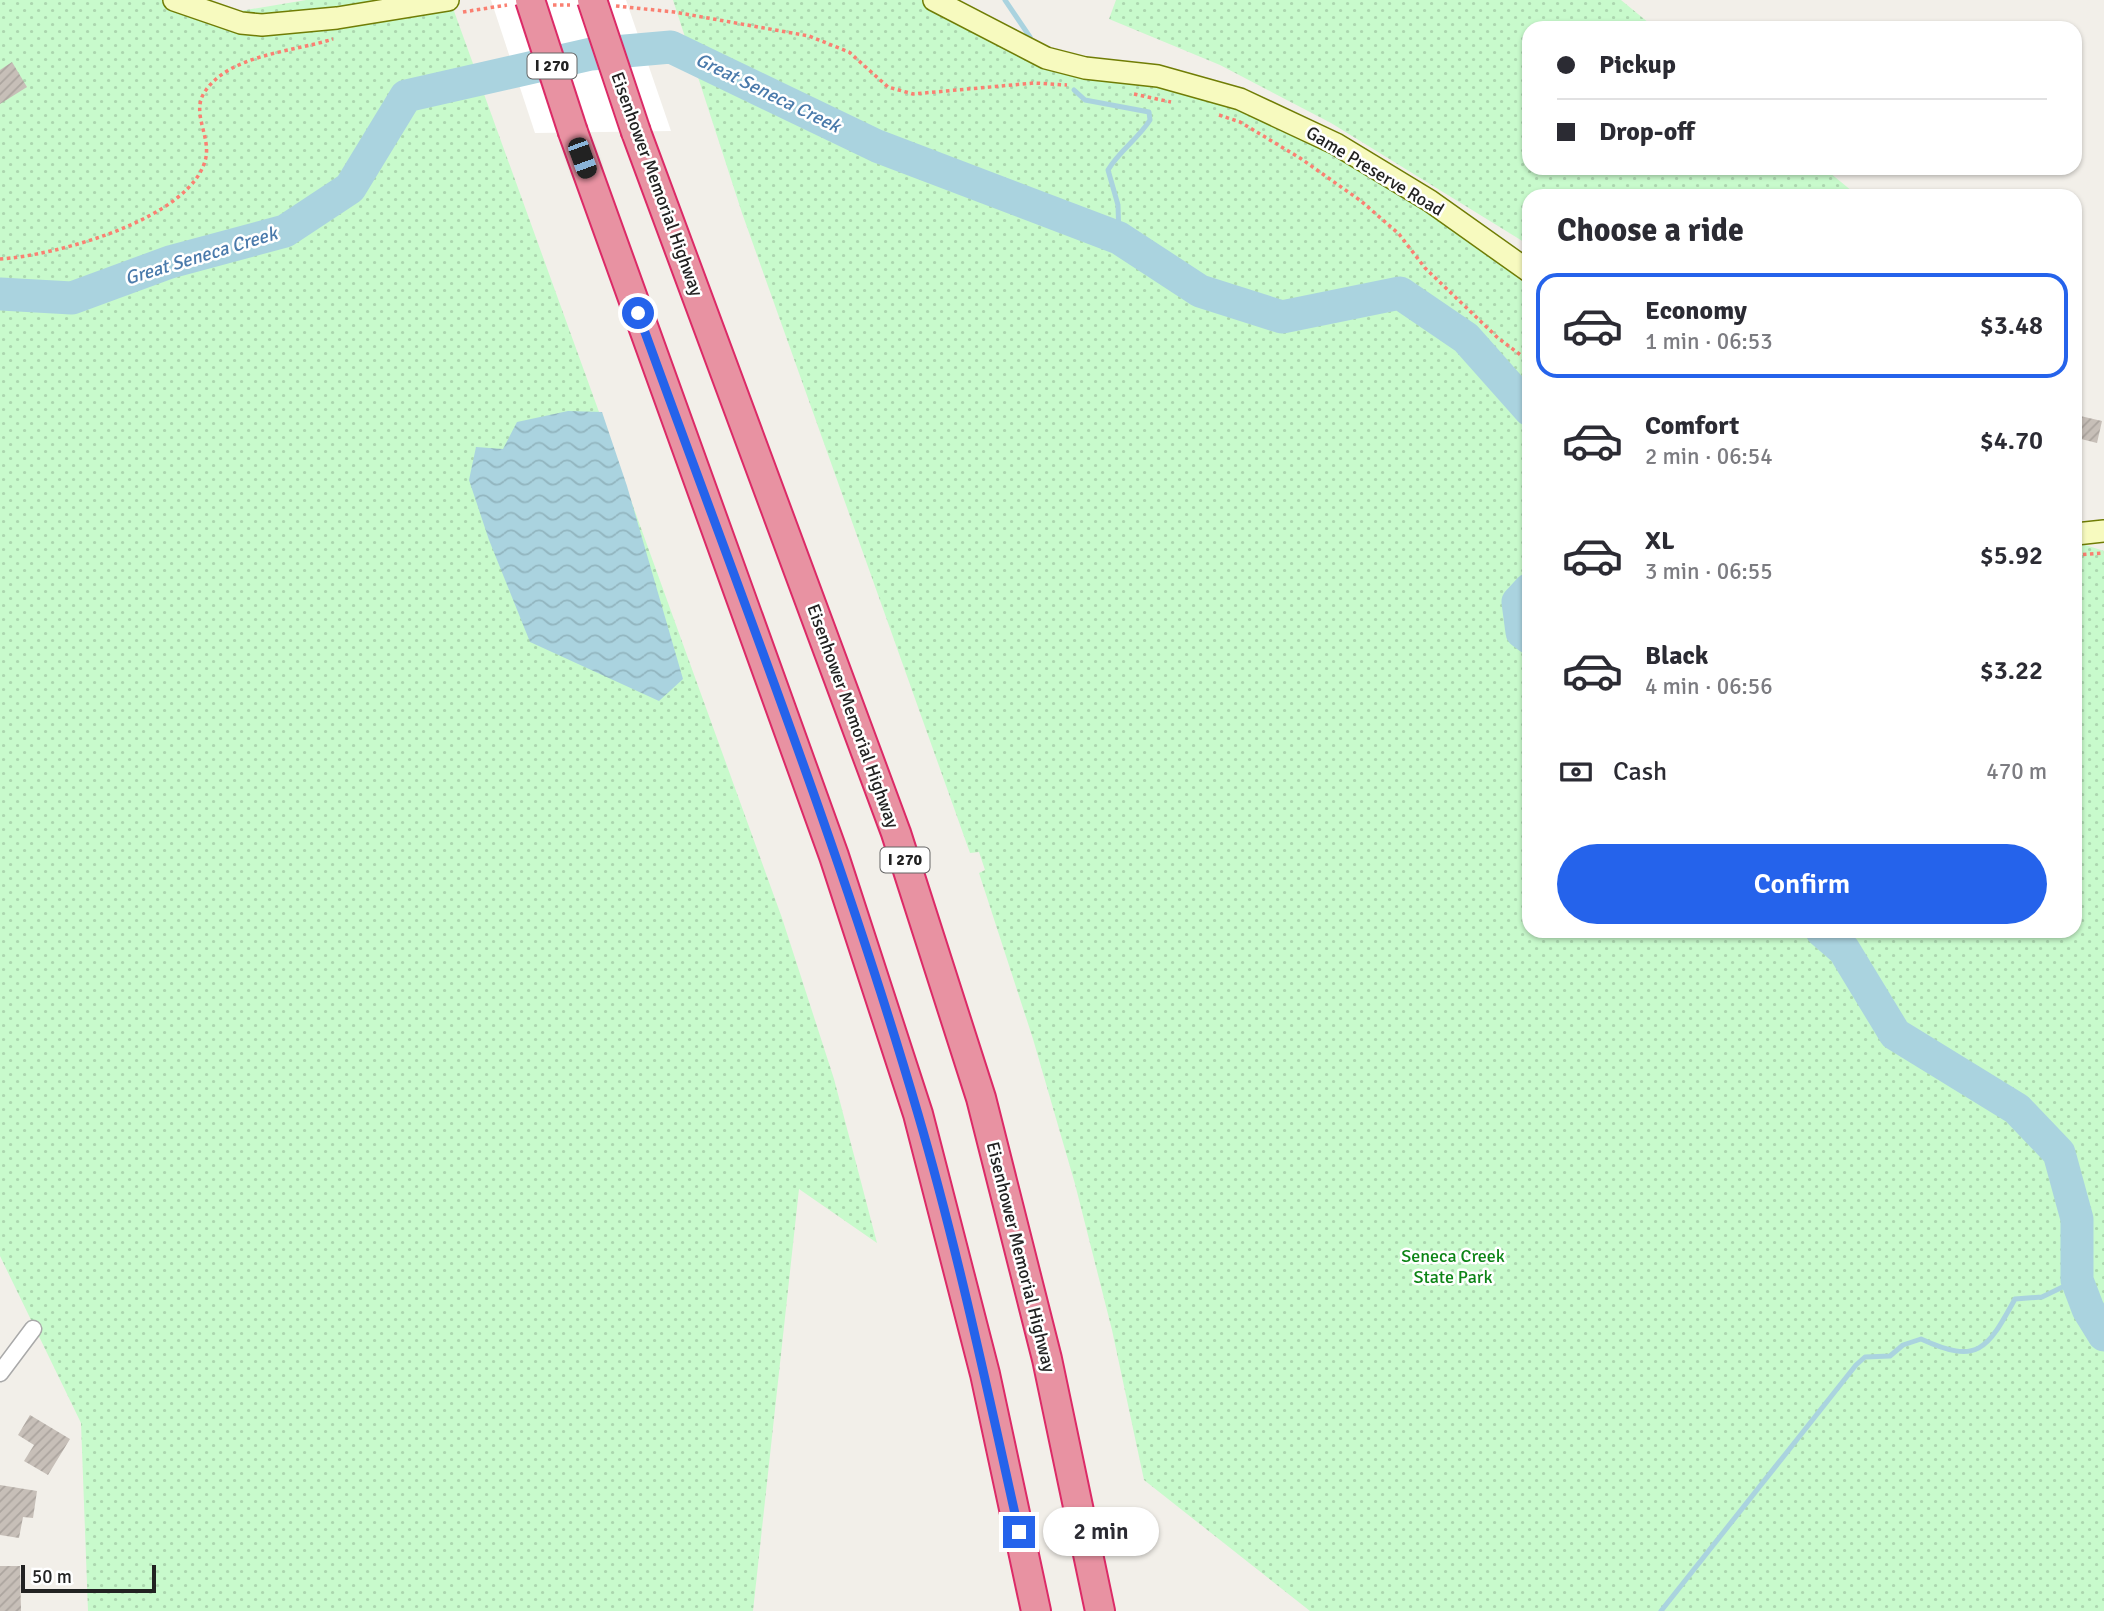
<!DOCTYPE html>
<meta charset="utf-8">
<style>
:root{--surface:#fff;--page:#f7f7f7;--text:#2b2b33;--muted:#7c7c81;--line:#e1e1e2;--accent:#2563eb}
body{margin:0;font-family:Signika,sans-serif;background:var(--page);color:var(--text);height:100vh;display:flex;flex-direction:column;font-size:26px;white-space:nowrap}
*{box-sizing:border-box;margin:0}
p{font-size:23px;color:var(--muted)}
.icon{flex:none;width:38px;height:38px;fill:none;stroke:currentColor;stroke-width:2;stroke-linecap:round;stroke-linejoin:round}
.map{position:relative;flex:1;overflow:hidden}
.details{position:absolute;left:1522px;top:189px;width:560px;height:749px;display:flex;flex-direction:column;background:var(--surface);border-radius:21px;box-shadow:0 2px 5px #0004}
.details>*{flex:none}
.banner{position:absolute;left:1522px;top:21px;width:560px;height:154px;border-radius:21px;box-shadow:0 2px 5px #0004;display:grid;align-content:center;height:154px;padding:0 35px;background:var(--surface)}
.scale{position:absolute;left:21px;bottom:18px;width:135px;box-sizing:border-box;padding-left:7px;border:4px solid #222;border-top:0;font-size:19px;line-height:24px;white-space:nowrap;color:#222;-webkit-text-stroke:5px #fff;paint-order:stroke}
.end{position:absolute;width:32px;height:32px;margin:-16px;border:9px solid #2563eb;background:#fff;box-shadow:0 0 0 4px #fff}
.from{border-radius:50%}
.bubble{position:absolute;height:49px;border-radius:24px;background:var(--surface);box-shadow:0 2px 5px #0004;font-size:23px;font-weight:600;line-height:49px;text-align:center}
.car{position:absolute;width:21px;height:42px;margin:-21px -10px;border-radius:9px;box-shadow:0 0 5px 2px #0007;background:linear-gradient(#222 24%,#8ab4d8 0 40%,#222 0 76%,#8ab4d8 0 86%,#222 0)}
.banner b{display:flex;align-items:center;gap:24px;height:66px;font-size:26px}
.banner b+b{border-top:2px solid var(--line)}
.banner i{width:18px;height:18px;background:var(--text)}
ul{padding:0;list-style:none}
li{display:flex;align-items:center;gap:21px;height:105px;margin:0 14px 10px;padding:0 21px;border:4px solid transparent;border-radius:21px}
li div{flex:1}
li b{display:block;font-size:26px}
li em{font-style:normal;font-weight:600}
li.on{border-color:var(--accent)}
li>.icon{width:63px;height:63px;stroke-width:1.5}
h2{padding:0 35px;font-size:32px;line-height:84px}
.pay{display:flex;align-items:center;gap:18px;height:77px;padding:0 35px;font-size:26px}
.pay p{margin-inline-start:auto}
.action{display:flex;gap:14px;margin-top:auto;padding:14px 35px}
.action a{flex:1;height:80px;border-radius:42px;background:var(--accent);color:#fff;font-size:28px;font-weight:600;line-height:80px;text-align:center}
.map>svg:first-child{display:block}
</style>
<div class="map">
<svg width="2104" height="1611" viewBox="0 0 2104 1611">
<defs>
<pattern id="park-dots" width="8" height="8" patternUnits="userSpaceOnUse" patternTransform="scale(1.75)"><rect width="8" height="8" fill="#c8facc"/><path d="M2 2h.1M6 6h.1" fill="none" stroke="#acd6af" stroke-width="1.8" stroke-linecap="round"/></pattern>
<pattern id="water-waves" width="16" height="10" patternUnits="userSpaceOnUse" patternTransform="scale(1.75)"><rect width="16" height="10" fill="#aad3df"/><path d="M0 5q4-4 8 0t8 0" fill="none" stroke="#92b5bf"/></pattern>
<pattern id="building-hatch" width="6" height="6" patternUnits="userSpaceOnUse" patternTransform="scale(1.75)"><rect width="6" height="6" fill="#c7bfb8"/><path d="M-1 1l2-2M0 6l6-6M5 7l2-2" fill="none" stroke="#aba49e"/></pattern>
</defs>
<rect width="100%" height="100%" fill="#f2efe9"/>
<!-- park -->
<g fill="url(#park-dots)">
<polygon points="0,0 209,0 240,11 306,0 450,0 782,918 834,1079 877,1243 799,1189 753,1611 88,1611 81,1423 0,1256"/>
<polygon points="673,0 925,0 1006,45 1170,82 1259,110 1407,190 1529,287 1530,931 2076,931 2076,542 2104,551 2104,1611 1310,1611 1144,1480 1112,1330 1075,1184 1033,1039 979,873 985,870 979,852 970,853 742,213"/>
<polygon points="1116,0 1621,0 1655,28 1530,28 1530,168 1824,168 1858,196 1530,196 1529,245 1331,123 1220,65 1109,19"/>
</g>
<!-- water -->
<polygon fill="url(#water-waves)" points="568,411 602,412 627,486 683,679 659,701 530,642 489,540 469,480 476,447 503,449 517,422"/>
<!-- pier -->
<polygon fill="#fff" points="491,0 626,0 671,131 535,133"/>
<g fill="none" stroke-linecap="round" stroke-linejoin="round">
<!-- stream -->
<g stroke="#aad3df" stroke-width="5">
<polyline points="1005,0 1030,37"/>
<path d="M 1074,90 L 1085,100 L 1149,112 L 1150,120 C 1138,139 1119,151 1108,170 L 1118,205 L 1119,238"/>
<path d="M 1661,1611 L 1856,1365 L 1865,1357 L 1890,1356 L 1903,1345 L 1921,1339 C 1978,1365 1987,1350 2015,1299 L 2042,1297 L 2077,1280"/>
</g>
<!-- river -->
<g stroke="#aad3df" stroke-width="33">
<polyline points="0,294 72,298 170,262 285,231 350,188 406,96 591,54 671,47 877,146 1119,238 1200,291 1282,317 1400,293 1466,338 1530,410"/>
<polyline points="1530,589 1518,602 1522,632 1530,638"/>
<polyline points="1822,931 1844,950 1895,1034 2017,1109 2059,1153 2077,1219 2077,1280 2088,1309 2104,1335"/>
</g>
</g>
<!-- building -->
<g fill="url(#building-hatch)">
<polygon points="12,62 27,87 0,104 0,70"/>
<polygon points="2076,415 2102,421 2097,443 2077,438"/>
<polygon points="30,1415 70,1439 48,1475 24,1461 34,1445 18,1435"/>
<polygon points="0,1485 37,1491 33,1518 23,1517 19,1538 0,1535"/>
<polygon points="0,1566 20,1566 21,1611 0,1611"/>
</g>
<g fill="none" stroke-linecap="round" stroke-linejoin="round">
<!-- street casing -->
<g stroke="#a9a9a9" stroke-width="19">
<polyline id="street" points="0,1373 33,1329"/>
</g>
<!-- secondary casing -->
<g stroke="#707d05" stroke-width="24">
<g id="secondary">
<polyline points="174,0 241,23 262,25 337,18 448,0"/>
<polyline points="934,0 1046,58 1085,68 1158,76 1240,99 1336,144 1430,201 1530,272"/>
<polyline points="2076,534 2104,531"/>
</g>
</g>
<!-- highway casing -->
<g stroke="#dc2a67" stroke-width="32">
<g id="highway">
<polyline points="573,132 834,856 918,1114 985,1374 1036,1611"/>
<polyline points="636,132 896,833 981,1098 1047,1359 1100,1611"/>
</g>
</g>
<!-- path -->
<g stroke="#fa8072" stroke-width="3.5" stroke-dasharray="3.5 3.5" stroke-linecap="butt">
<polyline points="553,5 570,5"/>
<polyline points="616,6 674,12 809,36 849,52 888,87 913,94 1034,83 1067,85"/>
<polyline points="463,12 507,5"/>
<polyline points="1134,94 1171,102"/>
<polyline points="1219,115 1240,122 1300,158 1361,201 1399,234 1425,268 1498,338 1530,362"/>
<path d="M 0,259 C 53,256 194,219 206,157 C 210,134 190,111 206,90 C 232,54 293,52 333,39"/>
<polyline points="2076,555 2104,553"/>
</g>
<!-- street -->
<use href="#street" stroke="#fff" stroke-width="16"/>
<!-- secondary -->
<use href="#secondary" stroke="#f7fabf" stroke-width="21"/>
<!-- highway -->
<use href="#highway" stroke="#e892a2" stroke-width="28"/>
<!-- highway-bridge casing -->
<g stroke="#dc2a67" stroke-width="32" stroke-linecap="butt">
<g id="highway-bridge">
<polyline points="530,0 573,132"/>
<polyline points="592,0 636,132"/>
</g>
</g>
<!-- highway-bridge -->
<use href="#highway-bridge" stroke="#e892a2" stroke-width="28"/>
</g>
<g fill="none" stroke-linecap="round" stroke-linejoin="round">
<!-- route -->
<path stroke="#2563eb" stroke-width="9" d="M 638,313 C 734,579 839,843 918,1114 C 958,1251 988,1392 1019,1532"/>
</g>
<g text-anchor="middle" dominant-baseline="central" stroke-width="5" stroke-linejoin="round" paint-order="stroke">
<!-- shield labels -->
<g fill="#fff" stroke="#646464" stroke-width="2">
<rect x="527.5" y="53.5" width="49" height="25" rx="5"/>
<rect x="880.5" y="847.5" width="49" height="25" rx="5"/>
</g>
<g font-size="16" font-weight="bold" fill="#222">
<text x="552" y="66">I 270</text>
<text x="905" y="860">I 270</text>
</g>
<!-- street labels -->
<g font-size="18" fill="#222" stroke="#fff">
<text transform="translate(1375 171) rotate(31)">Game Preserve Road</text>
<text transform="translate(657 184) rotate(70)">Eisenhower Memorial Highway</text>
<text transform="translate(853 716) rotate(70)">Eisenhower Memorial Highway</text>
<text transform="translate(1021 1257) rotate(76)">Eisenhower Memorial Highway</text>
</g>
<!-- park labels -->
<g font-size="18" fill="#0c8416" stroke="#fff">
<text x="1453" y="1256">Seneca Creek<tspan x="1453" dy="21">State Park</tspan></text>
</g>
<!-- water labels -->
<g font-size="19" font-style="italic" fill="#4a7aab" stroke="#fff">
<text transform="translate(768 93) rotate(26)">Great Seneca Creek</text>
<text transform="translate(201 256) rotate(-17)">Great Seneca Creek</text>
</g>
</g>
</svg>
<div class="scale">50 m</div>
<i class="end from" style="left:638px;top:313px"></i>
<i class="end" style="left:1019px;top:1532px"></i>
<div class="bubble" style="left:1043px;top:1507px;width:116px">2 min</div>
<i class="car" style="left:582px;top:158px;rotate:160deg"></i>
<div class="banner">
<b><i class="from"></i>Pickup</b>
<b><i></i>Drop-off</b>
</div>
<section class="details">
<h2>Choose a ride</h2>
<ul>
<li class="on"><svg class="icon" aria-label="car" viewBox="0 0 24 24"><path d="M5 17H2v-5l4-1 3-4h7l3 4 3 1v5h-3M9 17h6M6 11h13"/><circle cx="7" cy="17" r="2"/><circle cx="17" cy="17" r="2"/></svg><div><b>Economy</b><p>1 min · 06:53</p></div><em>$3.48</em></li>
<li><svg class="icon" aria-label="car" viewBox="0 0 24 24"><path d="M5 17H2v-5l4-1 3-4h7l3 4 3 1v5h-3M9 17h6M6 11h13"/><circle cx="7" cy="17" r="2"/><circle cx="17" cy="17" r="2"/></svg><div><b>Comfort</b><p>2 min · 06:54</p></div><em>$4.70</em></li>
<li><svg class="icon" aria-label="car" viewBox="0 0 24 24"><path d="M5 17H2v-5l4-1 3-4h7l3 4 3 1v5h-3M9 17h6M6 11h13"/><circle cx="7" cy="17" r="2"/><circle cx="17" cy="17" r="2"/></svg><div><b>XL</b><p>3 min · 06:55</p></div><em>$5.92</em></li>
<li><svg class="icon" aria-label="car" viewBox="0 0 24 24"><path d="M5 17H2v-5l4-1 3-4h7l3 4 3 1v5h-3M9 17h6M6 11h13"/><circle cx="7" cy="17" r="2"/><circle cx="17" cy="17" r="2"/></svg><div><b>Black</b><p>4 min · 06:56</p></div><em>$3.22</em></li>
</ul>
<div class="pay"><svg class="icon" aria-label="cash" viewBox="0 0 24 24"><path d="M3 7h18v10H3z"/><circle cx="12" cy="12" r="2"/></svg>Cash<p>470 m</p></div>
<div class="action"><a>Confirm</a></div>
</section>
</div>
